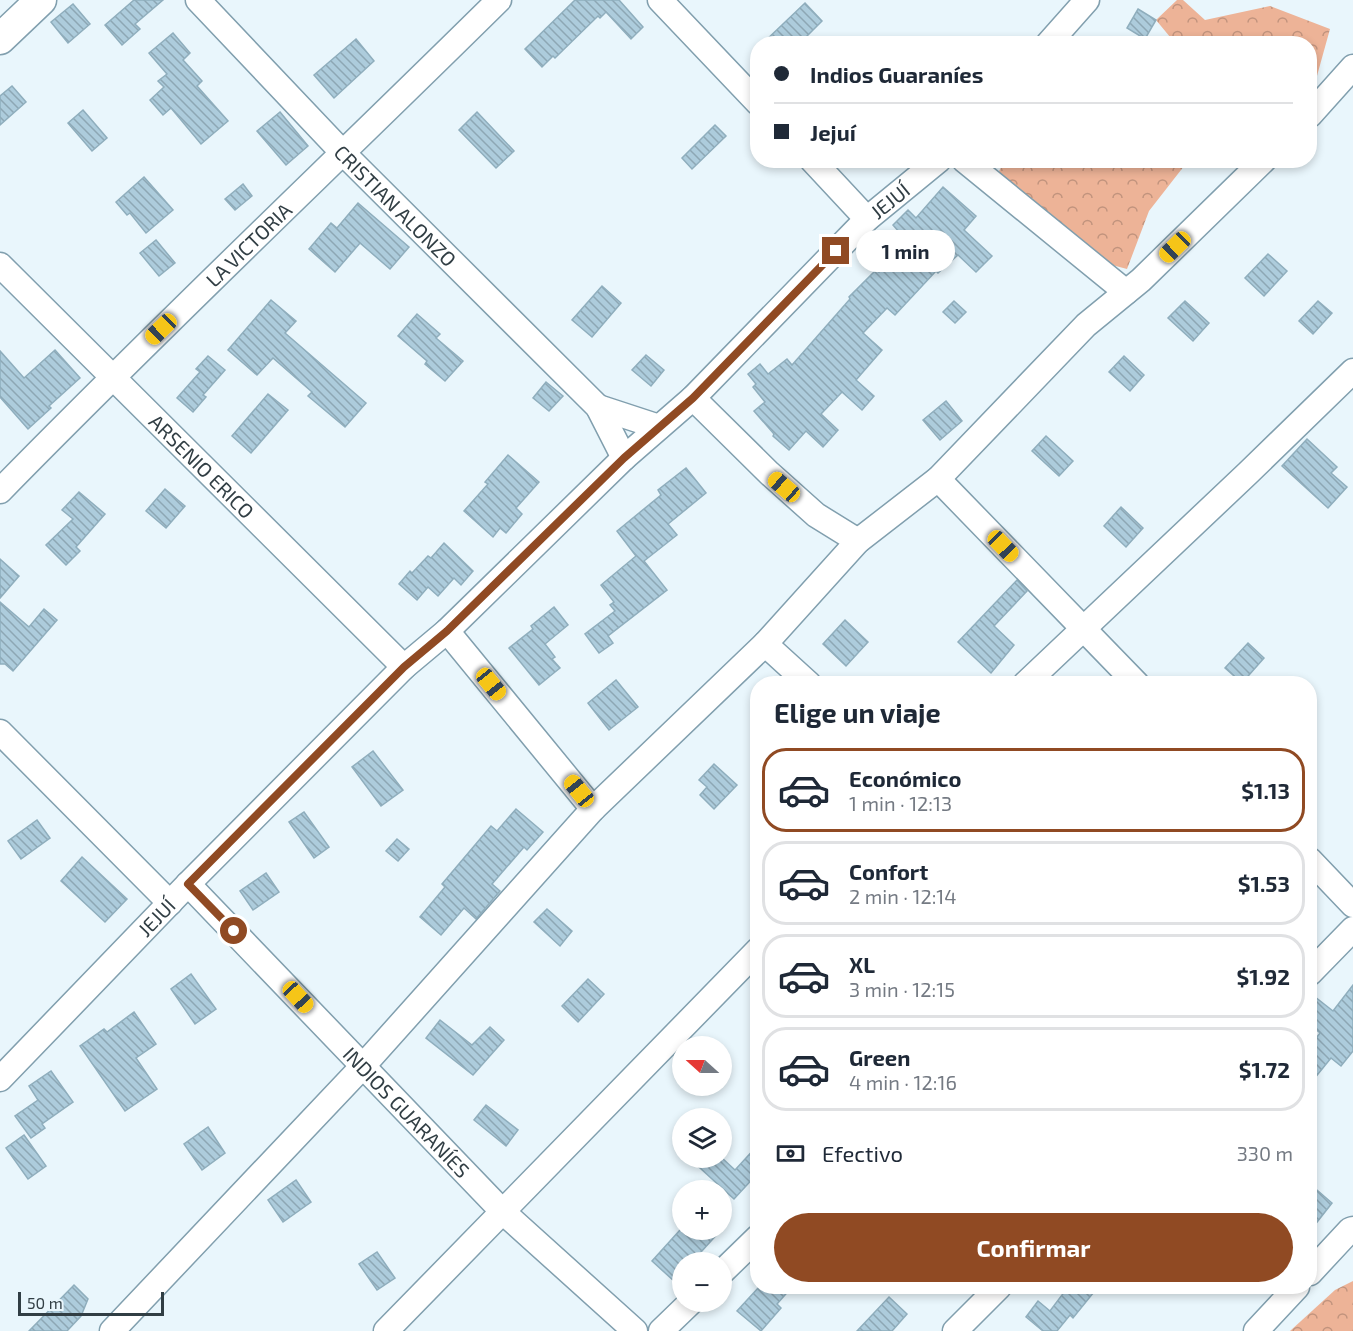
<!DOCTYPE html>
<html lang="es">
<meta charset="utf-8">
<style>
:root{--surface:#fff;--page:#f6f6f7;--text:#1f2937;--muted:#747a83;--line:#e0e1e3;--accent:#904a23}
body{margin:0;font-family:"Exo 2",sans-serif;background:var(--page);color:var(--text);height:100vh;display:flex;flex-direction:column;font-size:22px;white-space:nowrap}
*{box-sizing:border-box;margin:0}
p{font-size:20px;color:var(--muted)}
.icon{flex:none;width:33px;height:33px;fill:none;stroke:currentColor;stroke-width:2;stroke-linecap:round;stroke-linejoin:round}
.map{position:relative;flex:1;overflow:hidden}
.panel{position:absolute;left:750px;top:676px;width:567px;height:618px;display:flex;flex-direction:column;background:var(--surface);border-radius:24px;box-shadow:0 3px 9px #0003}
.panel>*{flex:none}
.banner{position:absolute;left:750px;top:36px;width:567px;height:132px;border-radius:24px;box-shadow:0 3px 9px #0003;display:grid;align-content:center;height:132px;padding:0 24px;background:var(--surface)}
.needle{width:39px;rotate:291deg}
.fabs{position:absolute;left:672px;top:1036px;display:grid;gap:12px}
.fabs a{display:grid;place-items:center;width:60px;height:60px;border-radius:50%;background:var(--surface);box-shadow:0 3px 9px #0003;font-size:30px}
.scale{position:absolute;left:18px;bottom:15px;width:146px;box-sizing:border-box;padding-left:6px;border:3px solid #313e44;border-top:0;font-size:16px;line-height:21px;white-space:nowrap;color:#313e44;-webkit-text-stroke:4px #e9f6fc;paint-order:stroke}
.end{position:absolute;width:27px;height:27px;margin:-14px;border:8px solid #904a23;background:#fff;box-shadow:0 0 0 3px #fff}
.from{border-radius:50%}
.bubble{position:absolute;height:42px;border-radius:21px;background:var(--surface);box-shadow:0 3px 9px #0003;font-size:20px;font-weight:700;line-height:42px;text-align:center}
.car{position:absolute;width:18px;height:36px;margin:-18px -9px;border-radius:8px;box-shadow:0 0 4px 2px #0007;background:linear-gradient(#f5c518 24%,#345 0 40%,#f5c518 0 76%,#345 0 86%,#f5c518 0)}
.banner b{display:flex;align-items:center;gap:21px;height:57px;font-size:22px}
.banner b+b{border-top:2px solid var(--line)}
.banner i{width:15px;height:15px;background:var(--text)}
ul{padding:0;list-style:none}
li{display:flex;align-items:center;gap:18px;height:84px;margin:0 12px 9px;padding:0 12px;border:3px solid var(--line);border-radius:24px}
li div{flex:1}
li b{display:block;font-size:22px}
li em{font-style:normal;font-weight:700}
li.on{border-color:var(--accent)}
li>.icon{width:54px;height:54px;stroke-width:1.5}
h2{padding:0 24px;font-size:27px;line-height:72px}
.pay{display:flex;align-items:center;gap:15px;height:66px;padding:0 24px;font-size:22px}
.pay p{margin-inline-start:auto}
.cta{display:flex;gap:12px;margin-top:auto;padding:12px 24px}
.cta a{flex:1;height:69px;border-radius:36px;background:var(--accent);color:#fff;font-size:24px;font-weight:700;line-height:69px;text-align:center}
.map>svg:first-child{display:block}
</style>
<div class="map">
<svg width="1353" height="1331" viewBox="0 0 1353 1331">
<defs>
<pattern id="forest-crowns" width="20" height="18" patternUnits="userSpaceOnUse" patternTransform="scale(1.5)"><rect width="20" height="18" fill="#edb397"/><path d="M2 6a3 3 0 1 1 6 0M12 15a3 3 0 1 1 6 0" fill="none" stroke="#c1937d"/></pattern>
<pattern id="building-back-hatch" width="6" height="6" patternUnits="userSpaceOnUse" patternTransform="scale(1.5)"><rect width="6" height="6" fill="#adccdc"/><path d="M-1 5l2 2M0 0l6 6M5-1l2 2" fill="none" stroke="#8da7b4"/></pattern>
</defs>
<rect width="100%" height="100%" fill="#e9f6fc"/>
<!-- forest -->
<g fill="url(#forest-crowns)">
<polygon points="1177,0 1183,0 1205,20 1270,6 1330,29 1310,101 1310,44 1175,43 1156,20"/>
<polygon points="1108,160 1188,161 1149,211 1127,269 1097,261 1017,201 999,171 1005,161 1067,161 1077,165"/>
<polygon points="1353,1281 1353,1331 1290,1331 1335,1290"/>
</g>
<!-- building -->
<g fill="url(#building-back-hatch)" stroke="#8faebd" stroke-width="1.5">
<polygon points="134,0 163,0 135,24 140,29 122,45 105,25"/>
<polygon points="575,0 619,0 643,27 631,39 606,12 600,18 598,16 555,58 553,56 542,67 525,49"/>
<polygon points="805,3 822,21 799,44 762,44"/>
<polygon points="73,4 90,24 68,43 51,22"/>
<polygon points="1138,9 1156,20 1145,39 1127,28"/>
<polygon points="173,33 190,53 183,60 202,81 197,86 228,121 201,144 171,108 163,115 150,100 164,87 158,81 167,74 149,53"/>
<polygon points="356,39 374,61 334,98 314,75"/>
<polygon points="12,86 26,102 0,125 0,96"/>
<polygon points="83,110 107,138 92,151 68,123"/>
<polygon points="280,112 308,146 286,165 257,131"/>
<polygon points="477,112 514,151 496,168 459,130"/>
<polygon points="715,125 726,136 692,169 682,158"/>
<polygon points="144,177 173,210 146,233 130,213 127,215 116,202"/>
<polygon points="243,184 252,196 235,210 225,199"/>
<polygon points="943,187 976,216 964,230 992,256 976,272 958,255 938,273 936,271 895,315 887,308 863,333 882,350 856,380 874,396 862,410 842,392 821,414 838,430 823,447 806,431 789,450 773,436 774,434 754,411 765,402 753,387 756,384 748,374 760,364 768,374 787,359 792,365 850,299 849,297 876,270 879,272 908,242 893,225 908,210 916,218"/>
<polygon points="358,203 409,247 390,269 360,243 335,272 309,249 331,223 337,228"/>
<polygon points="156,240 175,263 159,276 140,253"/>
<polygon points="1268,254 1287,271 1264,296 1245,278"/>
<polygon points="602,286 621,303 592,337 572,320"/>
<polygon points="271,300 296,321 285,333 366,403 345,427 308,396 312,392 273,358 257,375 228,350"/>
<polygon points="954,301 966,312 955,323 943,312"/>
<polygon points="1185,301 1209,323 1193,341 1168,318"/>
<polygon points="1318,301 1332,313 1313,334 1299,321"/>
<polygon points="417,314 440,334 436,338 463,361 445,381 425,364 427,361 398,336"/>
<polygon points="55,350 80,378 49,406 51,408 28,429 0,397 0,351 24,378"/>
<polygon points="646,355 664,370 651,386 632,370"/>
<polygon points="208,356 225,370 203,395 206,397 193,412 177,398 200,372 196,369"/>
<polygon points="1124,356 1144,375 1130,391 1109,372"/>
<polygon points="546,382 563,396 549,411 533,398"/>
<polygon points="268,394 288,410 251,453 232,436"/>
<polygon points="946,401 962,421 940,440 923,420"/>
<polygon points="1046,436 1073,461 1059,476 1032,451"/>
<polygon points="1307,439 1337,467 1331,473 1347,487 1328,508 1282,466"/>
<polygon points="508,455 539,482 516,508 522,514 506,533 500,528 493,537 464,511 488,484 485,482"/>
<polygon points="686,468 706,493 668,524 677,535 644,561 667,590 608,636 613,643 599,653 585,634 615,611 610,605 614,602 601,585 636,556 617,531 661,495 658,490"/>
<polygon points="165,489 185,506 166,528 146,511"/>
<polygon points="79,492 105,514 76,547 80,551 66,565 46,545 73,519 62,510"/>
<polygon points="1121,507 1143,528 1126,547 1104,526"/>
<polygon points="444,543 473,571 461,585 454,578 438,596 428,587 417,600 399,584 410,571 412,573 428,556 431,558"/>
<polygon points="0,559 19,576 0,598"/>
<polygon points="1017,580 1027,591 994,626 1014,645 991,673 958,642"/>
<polygon points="0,602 29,627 44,609 57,620 13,671 5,664 0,664"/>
<polygon points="554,607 568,625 545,644 555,657 552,659 560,668 539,685 509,648 533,629 531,626"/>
<polygon points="845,620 868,642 846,666 823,644"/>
<polygon points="1248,643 1264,658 1242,683 1225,668"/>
<polygon points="616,680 638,707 609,730 588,703"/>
<polygon points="373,751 403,790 381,806 352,767"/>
<polygon points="714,764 737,785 714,809 700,795 707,787 699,780"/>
<polygon points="516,809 543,832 527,850 524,847 492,884 500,891 476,919 464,908 441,935 420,917 445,887 442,884 491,826 497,831"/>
<polygon points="304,812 329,847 314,858 289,822"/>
<polygon points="37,820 50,838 21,859 8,841"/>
<polygon points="397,839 409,849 398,861 386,851"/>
<polygon points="82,857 127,899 105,922 61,881"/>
<polygon points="266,873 279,892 253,910 240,891"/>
<polygon points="547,909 572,931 560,946 534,922"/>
<polygon points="191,974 216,1009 195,1024 171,989"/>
<polygon points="588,979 604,994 578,1022 562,1006"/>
<polygon points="1353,985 1353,1051 1341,1066 1331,1058 1310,1084 1310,1046 1320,1033 1310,1024 1310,993 1333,1011"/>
<polygon points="134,1012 156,1044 136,1058 157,1089 125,1111 80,1046 104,1029 107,1032"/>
<polygon points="440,1020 472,1045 490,1027 504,1040 473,1075 426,1038"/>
<polygon points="51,1071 73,1102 42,1124 45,1128 31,1138 15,1116 38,1100 29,1086"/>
<polygon points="486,1105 518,1130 506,1146 474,1120"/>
<polygon points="208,1127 225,1153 202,1170 184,1144"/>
<polygon points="24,1135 46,1166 28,1179 6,1148"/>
<polygon points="758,1145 758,1173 734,1199 689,1158 722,1158 735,1170"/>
<polygon points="296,1180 311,1202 283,1222 268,1200"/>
<polygon points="1310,1184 1332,1203 1310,1231"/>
<polygon points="680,1230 721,1230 691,1263 682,1263 682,1273 675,1282 652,1261"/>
<polygon points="377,1252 395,1278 377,1290 359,1264"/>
<polygon points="74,1285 88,1299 81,1316 67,1331 29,1331"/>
<polygon points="759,1287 792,1287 777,1304 781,1308 761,1331 737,1311"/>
<polygon points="1068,1287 1098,1287 1073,1318 1070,1315 1057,1331 1043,1331 1026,1317 1038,1301 1050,1311"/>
<polygon points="889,1297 907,1314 892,1331 857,1331"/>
</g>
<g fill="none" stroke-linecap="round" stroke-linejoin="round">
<!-- minor casing -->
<g stroke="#819fae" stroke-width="27">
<g id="minor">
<path id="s1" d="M 198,0 L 344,154 L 598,407 L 624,458"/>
<polyline points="660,0 758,103"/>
<polyline points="1048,44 1087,0"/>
<polyline points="1310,115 1353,67"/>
<polyline points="812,160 867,219"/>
<polyline points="964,160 1126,292"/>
<path id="s2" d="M 0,265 L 404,667"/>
<polyline points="693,398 769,473 816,515 858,541"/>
<polyline points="598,407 659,427"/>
<polyline points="938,479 1086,325 1141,280 1264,160"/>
<path id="s3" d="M 0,491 C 163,324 333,164 499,0"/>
<polyline points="447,631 593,809"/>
<polyline points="765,644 809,684"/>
<polyline points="1025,684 1248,473 1353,371"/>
<polyline points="0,732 170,903"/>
<polyline points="1310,860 1353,905"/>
<path id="s4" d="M 188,884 L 503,1212 L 635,1331"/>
<polyline points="1310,973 1353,929"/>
<path id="s5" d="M 0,1079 L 188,884 L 404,667 L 447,631 L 624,458 L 693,398 L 867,219 L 939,160"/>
<polyline points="722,1272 758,1237"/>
<polyline points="1310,1273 1350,1230 1353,1229"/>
<polyline points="112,1331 363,1066 593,809 765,644 858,541 938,479 1137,684"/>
<polyline points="386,1331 758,950"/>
<polyline points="661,1331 691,1302"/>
<polyline points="955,1331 999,1287"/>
<polyline points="1256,1331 1297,1287"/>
</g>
</g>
<!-- tertiary casing -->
<g stroke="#819fae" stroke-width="33">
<polyline id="tertiary" points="0,39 41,0"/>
</g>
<!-- minor -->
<use href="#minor" stroke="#fff" stroke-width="24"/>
<!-- tertiary -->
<use href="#tertiary" stroke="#fff" stroke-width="30"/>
</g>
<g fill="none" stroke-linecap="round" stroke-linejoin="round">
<!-- route -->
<polyline stroke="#904a23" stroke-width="8" points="234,931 188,884 404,667 447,631 624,458 693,398 836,251"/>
</g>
<g text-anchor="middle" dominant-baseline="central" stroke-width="4.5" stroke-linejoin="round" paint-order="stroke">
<!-- street labels -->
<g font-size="20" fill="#313e44" stroke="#e9f6fc">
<text stroke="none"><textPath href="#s5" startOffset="1251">JEJUÍ</textPath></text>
<text stroke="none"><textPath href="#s1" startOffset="285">CRISTIAN ALONZO</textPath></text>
<text stroke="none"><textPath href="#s3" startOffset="350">LA VICTORIA</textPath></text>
<text stroke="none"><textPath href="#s2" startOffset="285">ARSENIO ERICO</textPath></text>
<text stroke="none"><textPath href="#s5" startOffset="225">JEJUÍ</textPath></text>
<text stroke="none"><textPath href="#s4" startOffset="316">INDIOS GUARANÍES</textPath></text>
</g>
</g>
</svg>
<div class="fabs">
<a><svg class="needle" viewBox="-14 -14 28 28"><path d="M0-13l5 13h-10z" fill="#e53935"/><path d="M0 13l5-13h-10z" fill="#747a83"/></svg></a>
<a><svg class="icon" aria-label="layers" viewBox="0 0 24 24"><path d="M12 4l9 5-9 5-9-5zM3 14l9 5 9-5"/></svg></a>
<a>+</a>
<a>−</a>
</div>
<div class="scale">50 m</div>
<i class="end from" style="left:234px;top:931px"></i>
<i class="end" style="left:836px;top:251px"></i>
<div class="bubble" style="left:856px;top:230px;width:99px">1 min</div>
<i class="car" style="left:1175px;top:247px;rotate:226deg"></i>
<i class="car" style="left:161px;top:329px;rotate:226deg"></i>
<i class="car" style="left:784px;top:487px;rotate:311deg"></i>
<i class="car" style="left:1003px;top:546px;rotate:136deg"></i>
<i class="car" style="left:491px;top:684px;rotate:141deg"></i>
<i class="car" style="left:579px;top:791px;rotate:321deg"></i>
<i class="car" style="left:298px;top:997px;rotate:137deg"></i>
<div class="banner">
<b><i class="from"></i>Indios Guaraníes</b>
<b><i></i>Jejuí</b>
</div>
<section class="panel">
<h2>Elige un viaje</h2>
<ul>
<li class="on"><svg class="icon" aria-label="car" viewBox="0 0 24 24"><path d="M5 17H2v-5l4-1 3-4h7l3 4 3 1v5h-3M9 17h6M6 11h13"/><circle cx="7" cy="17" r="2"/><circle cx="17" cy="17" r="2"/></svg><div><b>Económico</b><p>1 min · 12:13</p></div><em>$1.13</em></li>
<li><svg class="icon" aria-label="car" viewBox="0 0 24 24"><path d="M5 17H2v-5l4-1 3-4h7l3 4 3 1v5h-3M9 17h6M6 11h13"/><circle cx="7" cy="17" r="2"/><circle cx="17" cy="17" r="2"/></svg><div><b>Confort</b><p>2 min · 12:14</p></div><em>$1.53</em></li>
<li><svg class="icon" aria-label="car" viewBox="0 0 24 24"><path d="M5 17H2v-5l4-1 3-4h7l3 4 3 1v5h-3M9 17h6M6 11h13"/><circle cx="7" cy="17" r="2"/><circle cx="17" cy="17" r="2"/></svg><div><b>XL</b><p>3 min · 12:15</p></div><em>$1.92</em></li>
<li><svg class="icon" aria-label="car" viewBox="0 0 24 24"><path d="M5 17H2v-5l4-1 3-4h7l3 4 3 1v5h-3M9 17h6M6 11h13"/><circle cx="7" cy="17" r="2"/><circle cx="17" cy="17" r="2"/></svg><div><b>Green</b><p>4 min · 12:16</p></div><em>$1.72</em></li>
</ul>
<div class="pay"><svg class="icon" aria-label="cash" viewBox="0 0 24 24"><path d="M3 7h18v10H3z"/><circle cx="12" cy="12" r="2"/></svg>Efectivo<p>330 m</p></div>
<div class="cta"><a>Confirmar</a></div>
</section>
</div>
